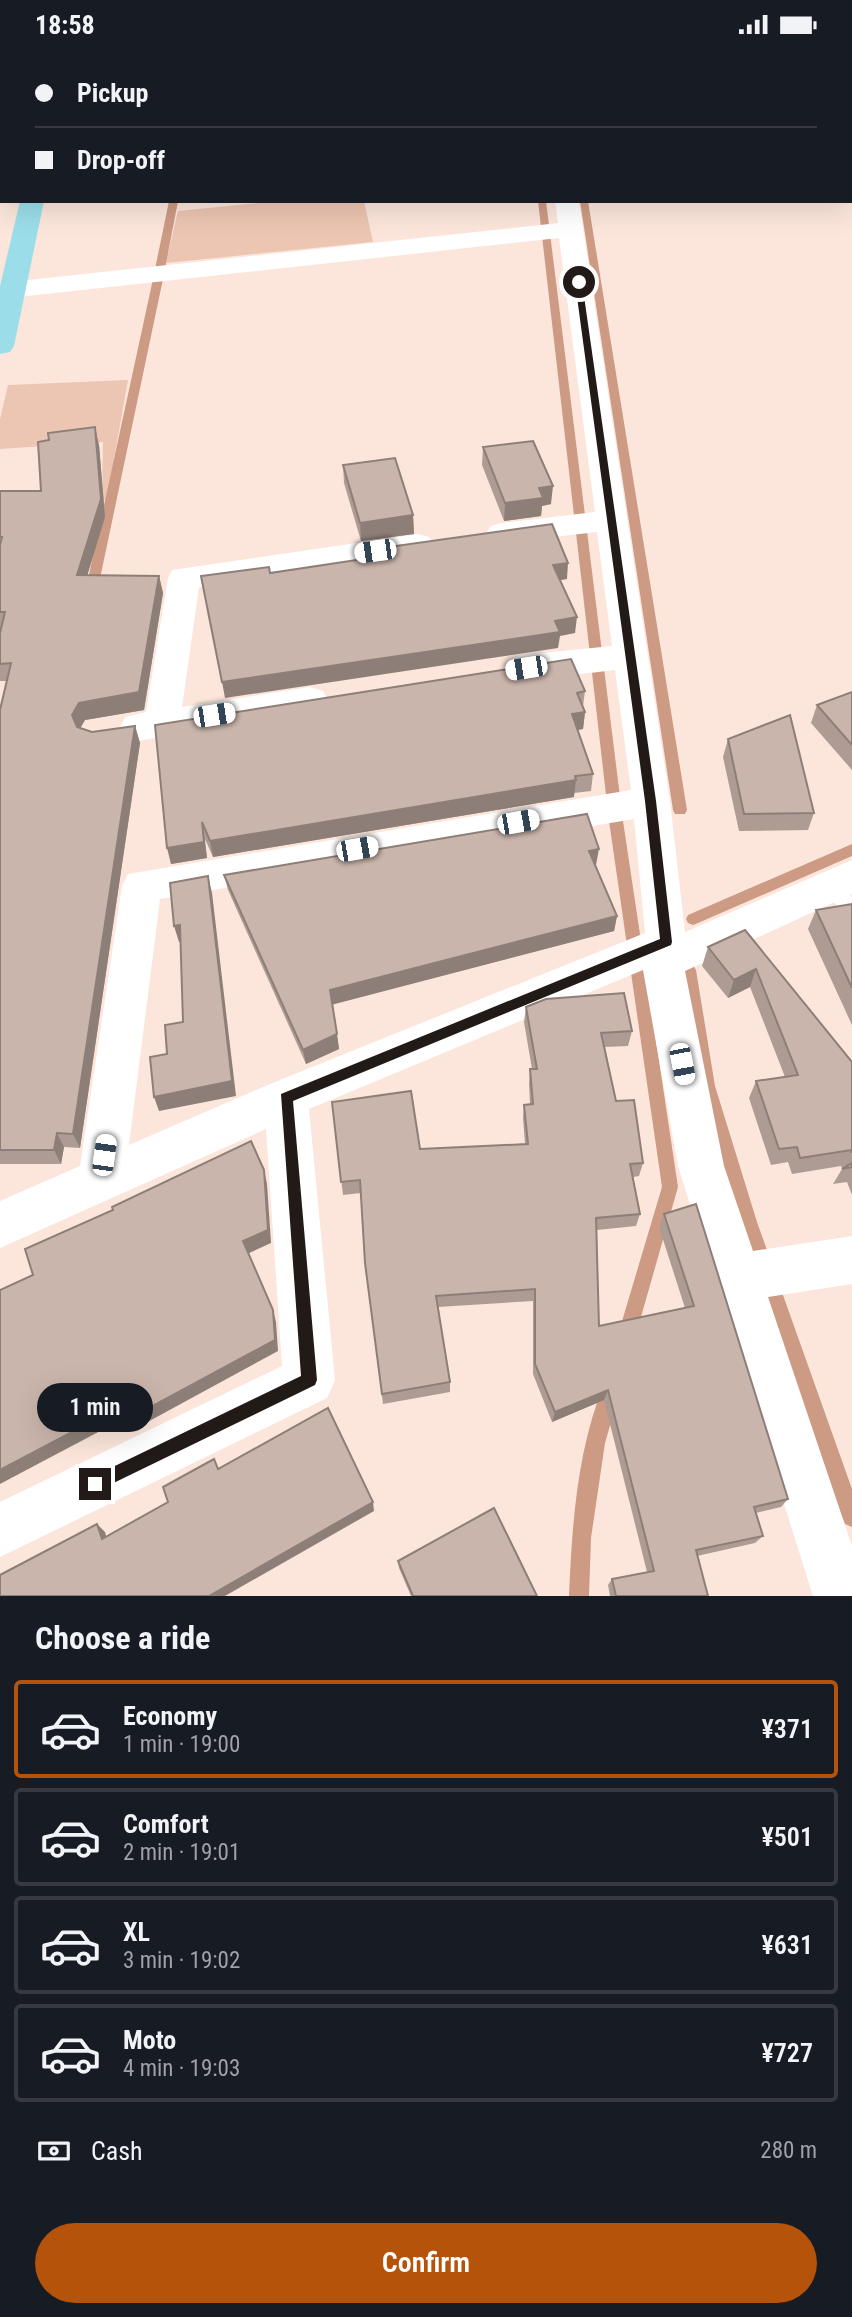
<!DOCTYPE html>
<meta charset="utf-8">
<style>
:root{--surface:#171b24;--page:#20242c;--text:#f1f3f6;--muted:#9ea1a6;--line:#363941;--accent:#b45309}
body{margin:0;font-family:"Roboto Condensed",sans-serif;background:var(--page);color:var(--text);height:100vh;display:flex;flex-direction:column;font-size:26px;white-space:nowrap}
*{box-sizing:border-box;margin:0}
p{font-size:23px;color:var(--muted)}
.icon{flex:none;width:38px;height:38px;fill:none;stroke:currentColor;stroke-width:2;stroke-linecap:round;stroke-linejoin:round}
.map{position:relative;height:1547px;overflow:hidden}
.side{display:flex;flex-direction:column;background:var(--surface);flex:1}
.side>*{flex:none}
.hud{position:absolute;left:0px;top:0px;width:852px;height:154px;box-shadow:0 7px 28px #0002;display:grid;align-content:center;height:154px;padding:0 35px;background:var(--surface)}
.end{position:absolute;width:32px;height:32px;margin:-16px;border:9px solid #221a17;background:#fff;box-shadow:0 0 0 4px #fff}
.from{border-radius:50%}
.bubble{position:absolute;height:49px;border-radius:24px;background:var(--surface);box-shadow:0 7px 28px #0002;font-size:23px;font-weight:600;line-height:49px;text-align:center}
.car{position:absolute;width:21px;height:42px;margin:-21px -10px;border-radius:9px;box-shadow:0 0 5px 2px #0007;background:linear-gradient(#fff 24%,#345 0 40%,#fff 0 76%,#345 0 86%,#fff 0)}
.hud b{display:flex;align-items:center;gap:24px;height:66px;font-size:26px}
.hud b+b{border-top:2px solid var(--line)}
.hud i{width:18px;height:18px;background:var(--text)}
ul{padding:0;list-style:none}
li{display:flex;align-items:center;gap:21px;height:98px;margin:0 14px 10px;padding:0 21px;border:4px solid var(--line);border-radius:7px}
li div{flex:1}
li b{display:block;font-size:26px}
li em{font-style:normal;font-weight:600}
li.current{border-color:var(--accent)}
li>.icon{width:63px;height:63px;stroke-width:1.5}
h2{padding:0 35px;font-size:32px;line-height:84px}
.pay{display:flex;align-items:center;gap:18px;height:77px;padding:0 35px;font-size:26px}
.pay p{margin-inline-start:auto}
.button{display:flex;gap:14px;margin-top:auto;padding:14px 35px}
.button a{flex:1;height:80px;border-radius:42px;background:var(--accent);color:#fff;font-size:28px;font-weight:600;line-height:80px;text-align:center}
.status{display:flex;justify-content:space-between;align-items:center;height:49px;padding:0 35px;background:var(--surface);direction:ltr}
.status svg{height:19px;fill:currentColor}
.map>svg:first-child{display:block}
</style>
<div class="status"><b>18:58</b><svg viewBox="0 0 49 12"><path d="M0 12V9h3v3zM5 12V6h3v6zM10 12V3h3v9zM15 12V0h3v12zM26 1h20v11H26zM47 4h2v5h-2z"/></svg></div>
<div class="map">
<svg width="852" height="1547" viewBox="0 0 852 1547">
<rect width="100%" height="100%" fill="#fce6dc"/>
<!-- green -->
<g fill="#edc5b3">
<polygon points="278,152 364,152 373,193 166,214 178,162"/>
<polygon points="128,331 107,450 102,451 103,393 0,400 0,370 8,336"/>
</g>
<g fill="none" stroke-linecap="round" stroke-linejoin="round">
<!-- stream -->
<g fill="#cd9b84" fill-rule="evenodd">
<rect x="203" y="0" width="8" height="2"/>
<rect x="516" y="0" width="8" height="2"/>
<polygon points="555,0 563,0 564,2 556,2"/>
<polygon points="169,152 178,152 165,220 160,223 155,220"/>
<polygon points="538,152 546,152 623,772 678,1138 635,1289 632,1295 626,1298 620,1295 617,1289 662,1138 609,772"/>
<polygon points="580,152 588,152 687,761 685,765 675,765 673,761"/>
<polygon points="158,227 163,230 97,544 91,548 85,544 153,230"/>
<polygon points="852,795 852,807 698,874 693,876 688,874 686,870 688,866"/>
<polygon points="688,914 693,916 696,921 715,1037 757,1173 852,1440 852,1478 845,1475 842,1468 739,1173 699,1037 680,921 683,916"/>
<path d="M 611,1333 L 618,1335 L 620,1342 L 605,1394 L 591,1489 L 589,1547 L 569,1547 C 572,1476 577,1401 604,1335 Z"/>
</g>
<!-- service -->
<path fill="#fff" fill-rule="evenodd" d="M 834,823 C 852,830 852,847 852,867 L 842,864 L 820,834 L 824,826 Z"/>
<!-- minor -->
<g fill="#fff" fill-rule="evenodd">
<rect x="532" y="0" width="22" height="2"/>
<rect x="673" y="0" width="22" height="2"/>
<rect x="850" y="103" width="2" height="14"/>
<path d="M 555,152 L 579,152 L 670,752 L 685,883 L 852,811 L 852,845 L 685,922 L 724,1117 L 753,1202 L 852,1187 L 852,1235 L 768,1248 L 852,1497 L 852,1547 L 813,1547 L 678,1117 L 643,921 L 309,1060 L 335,1331 L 327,1349 L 0,1508 L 0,1453 L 282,1317 L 266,1080 L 0,1199 L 0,1152 L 80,1117 L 122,837 L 128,825 L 631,741 L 615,621 L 522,632 L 510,628 L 504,619 L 510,610 L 522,606 L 612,597 L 597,483 L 502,494 L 491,491 L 486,484 L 491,477 L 502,474 L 595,463 L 559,189 L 0,250 L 0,234 L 558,174 ZM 634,770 L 645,884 L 270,1035 L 129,1096 L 160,850 Z"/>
<polygon points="418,485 429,488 434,496 429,504 199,538 182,658 310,638 323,642 328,651 323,660 138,692 125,688 120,678 125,668 146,663 168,529 172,521"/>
</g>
<!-- primary -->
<g fill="#9bdee9" fill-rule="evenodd">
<rect x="56" y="0" width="22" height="2"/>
<polygon points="20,152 44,152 14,297 10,303 0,305 0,237"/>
</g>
</g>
<!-- wall -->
<g fill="#ae9c94">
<polygon points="99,396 105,468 87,526 159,527 163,544 144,661 85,671 80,679 92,683 135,677 140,694 80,1099 64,1098 61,1115 0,1115 0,661 7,632 0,632 0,442 41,442"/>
<polygon points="483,398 551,455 542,457 541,467 504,472 482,416"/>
<polygon points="343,416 413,466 414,485 361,492 344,434"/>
<polygon points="585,642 583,657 585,663 583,680 578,681 593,725 591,742 574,744 574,748 213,808 205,790 207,809 171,815 155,676"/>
<polygon points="852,643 852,721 811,674 817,656"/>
<polygon points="728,690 814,764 808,781 739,782 723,708"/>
<polygon points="595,816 617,867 614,882 332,955 339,1000 306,1015 228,841 224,826 596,816"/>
<polygon points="852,855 852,976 808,880 816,861"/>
<polygon points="745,881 852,1013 852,1146 847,1133 833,1135 842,1120 841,1117 792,1125 788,1113 771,1116 749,1049 756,1032 785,1028 750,938 728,949 702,917 708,898"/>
<polygon points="526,958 632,982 628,997 605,998 616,1052 643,1114 639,1127 633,1128 640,1165 636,1177 597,1181 599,1277 685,1259 659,1178 664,1165 788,1450 781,1458 756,1464 763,1487 755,1494 697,1507 708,1547 610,1547 608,1536 612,1530 647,1523 604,1351 552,1373 533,1325 533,1252 438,1258 450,1333 450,1343 383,1355 365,1214 361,1144 343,1146 332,1053 420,1100 525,1095 523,1069 524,1056 530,1055 529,1035 530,1020 532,1020 524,973"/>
<polygon points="398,1512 537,1547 411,1547 399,1519"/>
</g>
<!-- shaded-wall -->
<g fill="#8d7f78">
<polygon points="95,378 99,396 105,468 82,544 77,526"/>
<polygon points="553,437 551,455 542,457 541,467 504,472 505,454 539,439"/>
<polygon points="413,466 414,485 361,492 360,474"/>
<polygon points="568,514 567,530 551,533 553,516"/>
<polygon points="159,527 163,544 144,661 85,671 78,683 72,666"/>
<polygon points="577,568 575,584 560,587 558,599 225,649 222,633"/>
<polygon points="585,663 583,680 570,682 572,665"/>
<polygon points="135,677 140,694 80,1099 73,1085"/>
<polygon points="576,731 574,748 213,808 210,792"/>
<polygon points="202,773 207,809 171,815 167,799"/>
<polygon points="599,800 596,816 586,818 589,802"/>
<polygon points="208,827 212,844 236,1047 159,1062 154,1048 232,1032"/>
<polygon points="617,867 614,882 331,956 330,941"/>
<polygon points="180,876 184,892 179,893 174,877"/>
<polygon points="756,920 750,938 728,949 734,931"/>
<polygon points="337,985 339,1000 306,1015 303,1001"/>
<polygon points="57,1084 64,1098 61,1115 54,1101"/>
<polygon points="264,1121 267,1135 271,1194 247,1205 243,1192"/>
<polygon points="273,1261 276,1273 278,1302 142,1376 136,1366"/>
<polygon points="608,1341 604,1351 552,1373 555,1363"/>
<polygon points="131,1352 138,1362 0,1435 0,1421"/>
<polygon points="373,1453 374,1462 225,1547 209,1547"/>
<polygon points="97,1475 105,1483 109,1497 102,1490"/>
</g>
<!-- building -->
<g fill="#cab5ac" stroke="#8d7f78" stroke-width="2">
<polygon points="95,378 101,450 77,526 159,527 139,643 79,654 72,666 77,678 92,683 135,677 73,1085 57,1084 54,1101 0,1101 0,661 11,614 0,615 0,584 5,563 0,563 0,496 2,488 0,488 0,442 41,442 38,393 49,391 48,384"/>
<polygon points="533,392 553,437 539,439 543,449 505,454 483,398"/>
<polygon points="395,409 413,466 360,474 343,416"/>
<polygon points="552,475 568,514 553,516 577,568 555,572 560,583 222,633 201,527 269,518 270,524 370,509 367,501"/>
<polygon points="571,610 585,642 577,644 585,663 572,665 593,725 575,727 576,731 210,792 202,773 204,793 167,799 155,676"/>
<polygon points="852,643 852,696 817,656"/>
<polygon points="790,666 814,764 744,765 728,690"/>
<polygon points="587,765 599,800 589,802 617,867 330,941 337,985 303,1001 224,826"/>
<polygon points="208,827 232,1032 154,1048 150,1008 167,1005 165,976 183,973 180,876 174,877 170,834"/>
<polygon points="852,855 852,939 816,861"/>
<polygon points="745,881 852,1013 852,1104 851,1101 800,1109 797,1098 779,1100 756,1032 798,1026 756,920 734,931 708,898"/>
<polygon points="624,944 632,982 601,984 616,1052 634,1051 643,1114 630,1115 640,1165 596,1169 599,1277 694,1257 664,1165 696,1155 788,1450 754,1458 763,1487 696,1501 708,1547 616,1547 612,1530 654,1522 608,1341 555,1363 535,1315 535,1240 436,1247 450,1333 382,1345 365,1214 360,1131 341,1133 332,1053 411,1042 420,1100 528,1095 524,1056 533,1055 530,1020 537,1020 526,958 546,950"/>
<polygon points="251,1092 264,1121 268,1181 243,1192 273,1261 275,1291 136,1366 131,1352 0,1421 0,1241 33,1226 25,1200 113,1161 112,1158"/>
<polygon points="852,1114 852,1118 842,1120"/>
<polygon points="328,1359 373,1453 209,1547 0,1547 0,1526 97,1475 102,1490 168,1453 163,1438 214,1410 218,1420"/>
<polygon points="494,1459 537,1547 413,1547 398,1512"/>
</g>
<!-- route -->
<polygon fill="#221a17" points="579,231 582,233 656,752 672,893 671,896 293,1052 317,1331 315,1336 95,1443 90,1441 90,1429 301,1327 281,1045 660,890 645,752 575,233"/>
</svg>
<i class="end from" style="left:579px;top:233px"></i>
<i class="end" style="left:95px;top:1435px"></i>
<div class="bubble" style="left:37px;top:1334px;width:116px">1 min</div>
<i class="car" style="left:375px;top:502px;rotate:262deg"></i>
<i class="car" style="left:526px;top:619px;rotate:261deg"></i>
<i class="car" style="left:214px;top:666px;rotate:81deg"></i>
<i class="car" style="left:518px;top:773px;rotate:80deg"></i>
<i class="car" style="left:357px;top:800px;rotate:80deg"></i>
<i class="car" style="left:682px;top:1015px;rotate:169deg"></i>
<i class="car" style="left:104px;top:1106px;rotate:8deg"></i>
<div class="hud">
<b><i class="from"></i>Pickup</b>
<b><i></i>Drop-off</b>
</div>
</div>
<section class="side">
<h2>Choose a ride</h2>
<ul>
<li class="current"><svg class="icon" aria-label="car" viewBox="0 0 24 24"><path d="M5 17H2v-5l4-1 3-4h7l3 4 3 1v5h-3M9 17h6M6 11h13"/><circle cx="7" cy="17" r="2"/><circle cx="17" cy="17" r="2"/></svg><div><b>Economy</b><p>1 min · 19:00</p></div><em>¥371</em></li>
<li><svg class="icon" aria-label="car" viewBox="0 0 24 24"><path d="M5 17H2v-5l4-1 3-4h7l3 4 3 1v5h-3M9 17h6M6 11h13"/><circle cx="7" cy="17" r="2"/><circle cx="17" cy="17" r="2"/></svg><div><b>Comfort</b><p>2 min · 19:01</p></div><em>¥501</em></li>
<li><svg class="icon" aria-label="car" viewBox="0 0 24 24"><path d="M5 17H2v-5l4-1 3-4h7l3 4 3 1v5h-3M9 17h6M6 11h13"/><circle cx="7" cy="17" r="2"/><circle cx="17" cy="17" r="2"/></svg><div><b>XL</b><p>3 min · 19:02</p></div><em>¥631</em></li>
<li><svg class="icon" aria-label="car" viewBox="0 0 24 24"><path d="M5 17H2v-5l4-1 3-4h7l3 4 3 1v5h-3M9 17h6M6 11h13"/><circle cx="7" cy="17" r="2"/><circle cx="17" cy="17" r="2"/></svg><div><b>Moto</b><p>4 min · 19:03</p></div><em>¥727</em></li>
</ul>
<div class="pay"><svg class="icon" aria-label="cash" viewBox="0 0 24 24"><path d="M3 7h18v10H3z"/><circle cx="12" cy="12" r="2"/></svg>Cash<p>280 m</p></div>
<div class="button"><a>Confirm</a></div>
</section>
